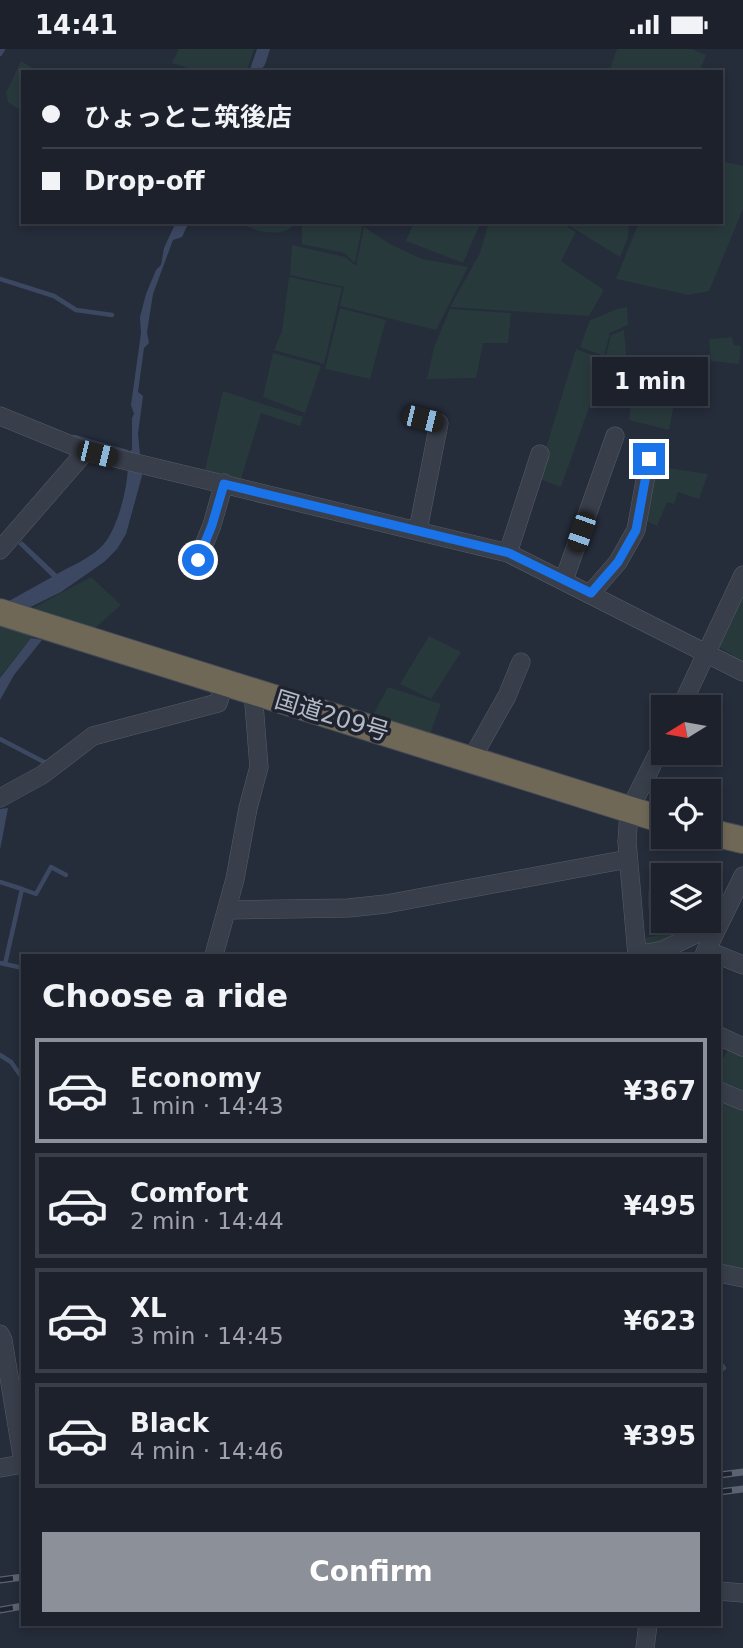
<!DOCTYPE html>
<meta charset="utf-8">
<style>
:root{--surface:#1c212c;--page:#292e38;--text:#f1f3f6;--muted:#a0a3a9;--line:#3a3e48;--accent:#8c9099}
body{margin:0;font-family:"DejaVu Sans","Noto Sans JP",sans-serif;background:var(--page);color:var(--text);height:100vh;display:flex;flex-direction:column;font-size:26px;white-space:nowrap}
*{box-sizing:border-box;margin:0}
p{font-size:23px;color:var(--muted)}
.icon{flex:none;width:38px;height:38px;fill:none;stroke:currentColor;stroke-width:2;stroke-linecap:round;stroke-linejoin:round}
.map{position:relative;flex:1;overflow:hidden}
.details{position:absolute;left:21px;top:905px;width:700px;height:672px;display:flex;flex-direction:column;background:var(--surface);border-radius:0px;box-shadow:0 4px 10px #0003,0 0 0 2px var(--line)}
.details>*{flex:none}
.guide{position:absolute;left:21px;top:21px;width:702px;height:154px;border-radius:0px;box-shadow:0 4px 10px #0003,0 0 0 2px var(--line);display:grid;align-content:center;height:154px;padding:0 21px;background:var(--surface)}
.needle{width:46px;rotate:259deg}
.tools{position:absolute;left:651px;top:646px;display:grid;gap:14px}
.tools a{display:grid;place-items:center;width:70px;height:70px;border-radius:0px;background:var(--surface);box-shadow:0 4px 10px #0003,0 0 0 2px var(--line);font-size:35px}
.end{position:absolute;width:32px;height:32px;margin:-16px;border:9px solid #1a73e8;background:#fff;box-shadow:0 0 0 4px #fff}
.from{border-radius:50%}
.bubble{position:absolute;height:49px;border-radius:0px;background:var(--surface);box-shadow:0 4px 10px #0003,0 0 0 2px var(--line);font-size:23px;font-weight:700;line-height:49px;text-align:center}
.car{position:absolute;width:21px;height:42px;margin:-21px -10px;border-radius:9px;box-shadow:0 0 5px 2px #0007;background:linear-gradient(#222 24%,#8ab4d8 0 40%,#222 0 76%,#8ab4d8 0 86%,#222 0)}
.guide b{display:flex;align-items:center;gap:24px;height:66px;font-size:26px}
.guide b+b{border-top:2px solid var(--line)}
.guide i{width:18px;height:18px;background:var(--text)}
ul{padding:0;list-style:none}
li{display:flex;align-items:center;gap:21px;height:105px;margin:0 14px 10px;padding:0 7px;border:4px solid var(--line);border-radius:0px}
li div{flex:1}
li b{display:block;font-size:26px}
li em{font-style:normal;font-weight:700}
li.active{border-color:var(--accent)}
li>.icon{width:63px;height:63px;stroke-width:1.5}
h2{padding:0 21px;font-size:32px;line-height:84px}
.button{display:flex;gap:14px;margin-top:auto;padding:14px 21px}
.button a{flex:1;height:80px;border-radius:0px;background:var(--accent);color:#fff;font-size:28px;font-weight:700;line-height:80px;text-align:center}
.status{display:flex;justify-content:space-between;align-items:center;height:49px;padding:0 35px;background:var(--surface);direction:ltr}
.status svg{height:19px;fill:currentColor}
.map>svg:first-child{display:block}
</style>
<div class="status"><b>14:41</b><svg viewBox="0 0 49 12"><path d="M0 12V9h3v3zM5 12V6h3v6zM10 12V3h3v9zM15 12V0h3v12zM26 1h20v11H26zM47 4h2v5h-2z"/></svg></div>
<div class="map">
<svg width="743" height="1599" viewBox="0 0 743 1599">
<rect width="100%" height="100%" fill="#252c3a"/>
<!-- green -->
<g fill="#28393c">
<polygon points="179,0 254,0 246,23 201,23 172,14"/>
<polygon points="617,0 692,0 706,6 699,23 609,23"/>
<polygon points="21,12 39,23 23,23 23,63 8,53 6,44"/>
<polygon points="721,112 743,117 743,160 709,242 688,246 616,230 639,173 721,173"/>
<path d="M 238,173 L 298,173 C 283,190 257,184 238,173 Z"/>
<polygon points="302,173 363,173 355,214 344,204 302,195"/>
<polygon points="414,173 481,173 463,214 406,192"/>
<polygon points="489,173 560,173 576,183 561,212 604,241 589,267 450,258 480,204"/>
<polygon points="563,173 629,173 628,188 620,208"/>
<polygon points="364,178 388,194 422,210 468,218 436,281 340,257 344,238 290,226 292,196 345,208 356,217"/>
<polygon points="289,228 342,239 324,315 274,301 282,282"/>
<path d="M 627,258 L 628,276 L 610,284 L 604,307 L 580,298 L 590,271 C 603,267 612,260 627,258 Z"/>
<polygon points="340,259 386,271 370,330 325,320"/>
<polygon points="450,260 511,264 508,294 483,294 476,329 427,330 434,298"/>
<polygon points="624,281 628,328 624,352 593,347 561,438 537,429 576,300 605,311 611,286"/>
<polygon points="732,288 734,296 741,297 739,315 711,312 709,290"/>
<polygon points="273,304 321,317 305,364 263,348"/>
<polygon points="683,307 669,381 629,371 636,314"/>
<polygon points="223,342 303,368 300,377 261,364 241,430 205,421"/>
<polygon points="667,419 708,425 699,450 678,443 674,455 667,453 657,477 646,472 651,422 661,429"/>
<polygon points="91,528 121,556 95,579 31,560"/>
<polygon points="743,547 743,613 719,598"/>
<polygon points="1,576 33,586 0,628 0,577"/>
<polygon points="429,587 461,603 431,650 400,635"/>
<polygon points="388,638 441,655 430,685 372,668"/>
<polygon points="663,834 663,857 648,859 648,842"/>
<polygon points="643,879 645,889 659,886 659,881 669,880 671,889 642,898"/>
<polygon points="730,997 743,1003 743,1042 719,1032 719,1017"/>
<polygon points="722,1050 743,1059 743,1224 719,1218 719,1068"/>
</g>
<!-- water -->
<g fill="#3c4861">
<path d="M 257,0 L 270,0 C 265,15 266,23 249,23 Z"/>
<path d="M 176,173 L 189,173 L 182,188 L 173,191 L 153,245 L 147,283 L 149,294 L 144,299 L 138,343 L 143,347 L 138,385 L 142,427 L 126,485 L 117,500 L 104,513 L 61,543 L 0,573 L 0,557 L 52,528 L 18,495 L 22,492 L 57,525 C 71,517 88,510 100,499 C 118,484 132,426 127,403 L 132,401 L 132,369 L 134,365 L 131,356 L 141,284 L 140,268 L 146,245 L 156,221 L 161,216 L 164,199 Z"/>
<polygon points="31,589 42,591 14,626 0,651 0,629"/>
<polygon points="8,759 0,801 0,760"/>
</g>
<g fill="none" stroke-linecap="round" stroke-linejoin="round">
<!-- stream -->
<g stroke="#3c4861" stroke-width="4.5">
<polyline points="0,5 3,0"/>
<polyline points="0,230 54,247 76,261 112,266"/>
<polyline points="74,388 127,403"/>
<polyline points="0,690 44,713"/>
<polyline points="0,833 22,840"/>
<polyline points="0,914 23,919"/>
<polyline points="5,915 22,840 36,845 51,818 66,826"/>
<polyline points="0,1006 11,1013 23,1030"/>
<polyline points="719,1313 724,1319 719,1322"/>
<polyline points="719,1344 720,1366"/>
</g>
<!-- minor casing -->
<g stroke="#575c68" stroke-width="19">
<g id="minor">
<polyline points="0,367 86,402 508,504 743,623"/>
<polyline points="418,481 439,374 423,370"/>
<polyline points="0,501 86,402"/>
<polyline points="508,504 540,405"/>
<polyline points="198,511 212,476 224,434"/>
<polyline points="564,531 615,387"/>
<polyline points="591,544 618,513 636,481 649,410"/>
<polyline points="681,658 743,526"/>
<polyline points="471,711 507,647 521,613"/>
<polyline points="0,749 42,726 93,687 218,654 225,634"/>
<polyline points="227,861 348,859 386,855 628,810"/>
<polyline points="706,901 743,916"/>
<polyline points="214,906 235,830 248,759 259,718 253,643"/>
<polyline points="637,906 627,793 629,762 663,694"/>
<polyline points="637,906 663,901 719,874"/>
<polyline points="704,906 743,827"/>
<polyline points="719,987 743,998"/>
<polyline points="719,1042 743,1052"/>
<polyline points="719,1224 743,1229"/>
<polyline points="0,1285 3,1291 23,1413"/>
<polyline points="0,1419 23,1415"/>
<polyline points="719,1542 743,1544"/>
<polyline points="645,1599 648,1575"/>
</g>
</g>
<!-- highway casing -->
<g stroke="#444955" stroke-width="28">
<g id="highway">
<polyline points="0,563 663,771"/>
<polyline points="709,783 743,791"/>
</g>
</g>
<!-- minor -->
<use href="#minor" stroke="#383e4a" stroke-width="18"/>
<!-- highway -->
<use href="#highway" stroke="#6f6856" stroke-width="26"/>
<!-- rail casing -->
<g stroke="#5b6271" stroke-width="7">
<g id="rail">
<polyline points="719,1426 743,1423"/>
<polyline points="719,1443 743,1440"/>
<polyline points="0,1531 23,1528"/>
<polyline points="0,1561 23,1557"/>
</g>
</g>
<!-- rail -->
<use href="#rail" stroke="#1e232f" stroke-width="4.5" stroke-dasharray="13" stroke-linecap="butt"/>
</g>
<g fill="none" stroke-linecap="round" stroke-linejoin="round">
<!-- route -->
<polyline stroke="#1a73e8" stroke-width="9" points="198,511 212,476 224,435 509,504 591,544 618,513 636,481 649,410"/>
</g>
<g text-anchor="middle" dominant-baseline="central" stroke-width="7" stroke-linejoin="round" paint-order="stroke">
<!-- street labels -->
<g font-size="24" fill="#b4b9c6" stroke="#1e232f">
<text transform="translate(332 667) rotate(17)">国道209号</text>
</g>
</g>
</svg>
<div class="tools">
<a><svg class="needle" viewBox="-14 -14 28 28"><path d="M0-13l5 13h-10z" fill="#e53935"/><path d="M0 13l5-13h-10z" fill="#a0a3a9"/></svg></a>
<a><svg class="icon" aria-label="locate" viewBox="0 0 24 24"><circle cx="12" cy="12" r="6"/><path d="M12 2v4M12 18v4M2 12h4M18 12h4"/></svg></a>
<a><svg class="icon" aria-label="layers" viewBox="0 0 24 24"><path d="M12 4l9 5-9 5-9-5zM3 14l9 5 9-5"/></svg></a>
</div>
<i class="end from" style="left:198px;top:511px"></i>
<i class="end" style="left:649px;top:410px"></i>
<div class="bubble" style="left:592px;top:308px;width:116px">1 min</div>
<i class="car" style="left:423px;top:370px;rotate:104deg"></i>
<i class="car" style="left:97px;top:405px;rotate:104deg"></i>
<i class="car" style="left:581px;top:483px;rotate:199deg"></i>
<div class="guide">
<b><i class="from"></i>ひょっとこ筑後店</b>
<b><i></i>Drop-off</b>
</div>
<section class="details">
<h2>Choose a ride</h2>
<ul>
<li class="active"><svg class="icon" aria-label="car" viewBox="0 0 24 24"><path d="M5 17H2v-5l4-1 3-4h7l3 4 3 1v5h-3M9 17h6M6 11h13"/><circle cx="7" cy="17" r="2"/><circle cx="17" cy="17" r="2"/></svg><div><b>Economy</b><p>1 min · 14:43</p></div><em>¥367</em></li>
<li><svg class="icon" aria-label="car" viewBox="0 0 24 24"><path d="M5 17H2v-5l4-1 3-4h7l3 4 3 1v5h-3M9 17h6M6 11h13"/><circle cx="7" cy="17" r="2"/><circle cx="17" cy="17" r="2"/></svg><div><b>Comfort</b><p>2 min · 14:44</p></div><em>¥495</em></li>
<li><svg class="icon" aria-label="car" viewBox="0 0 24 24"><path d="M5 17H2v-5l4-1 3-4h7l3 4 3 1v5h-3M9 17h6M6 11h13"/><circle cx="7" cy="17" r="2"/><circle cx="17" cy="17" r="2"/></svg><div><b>XL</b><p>3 min · 14:45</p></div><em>¥623</em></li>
<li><svg class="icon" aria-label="car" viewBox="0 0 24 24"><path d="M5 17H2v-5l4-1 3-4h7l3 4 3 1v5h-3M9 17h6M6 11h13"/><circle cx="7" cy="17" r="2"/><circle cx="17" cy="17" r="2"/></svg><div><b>Black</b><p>4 min · 14:46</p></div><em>¥395</em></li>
</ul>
<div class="button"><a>Confirm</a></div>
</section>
</div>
